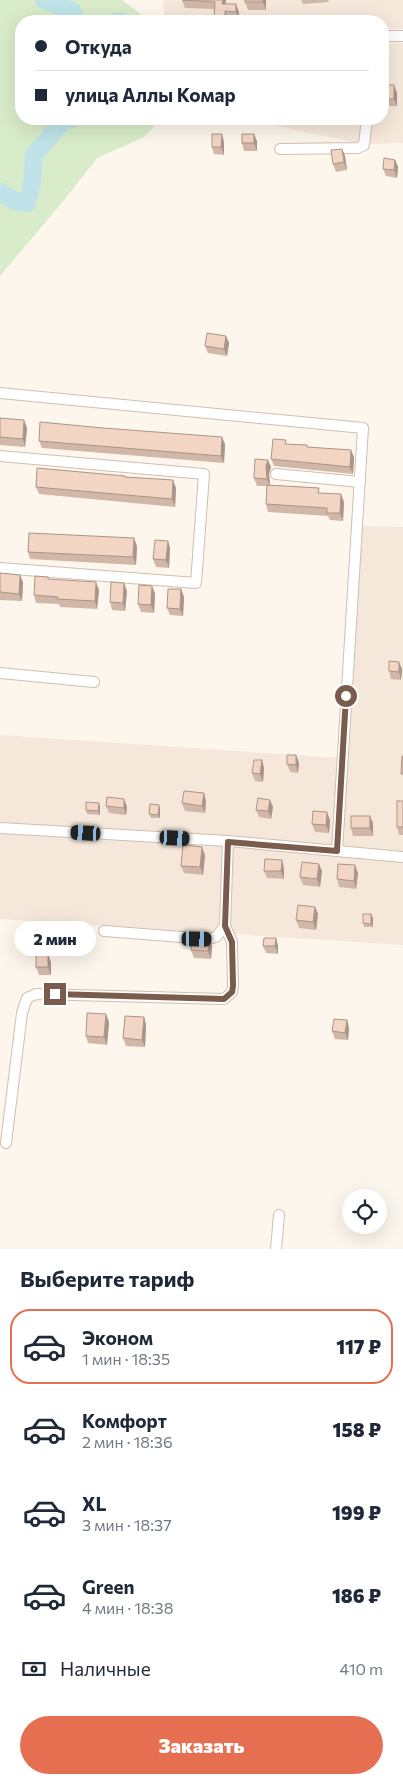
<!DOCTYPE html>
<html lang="ru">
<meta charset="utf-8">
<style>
:root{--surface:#fff;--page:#f2f2f3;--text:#1f2937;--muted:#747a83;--line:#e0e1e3;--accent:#e76f51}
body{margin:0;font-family:Commissioner,sans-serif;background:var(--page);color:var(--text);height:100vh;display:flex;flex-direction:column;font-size:19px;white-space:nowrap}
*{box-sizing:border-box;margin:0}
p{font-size:16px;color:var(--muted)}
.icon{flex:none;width:28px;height:28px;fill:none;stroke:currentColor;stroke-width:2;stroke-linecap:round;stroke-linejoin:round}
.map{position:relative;height:1249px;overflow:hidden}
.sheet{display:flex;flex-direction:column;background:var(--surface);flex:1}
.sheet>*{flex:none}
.hud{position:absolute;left:15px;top:15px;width:374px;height:110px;border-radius:20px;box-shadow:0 5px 20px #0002;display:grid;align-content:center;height:110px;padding:0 20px;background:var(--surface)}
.controls{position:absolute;left:342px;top:1189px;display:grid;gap:10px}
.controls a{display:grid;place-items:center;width:45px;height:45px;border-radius:50%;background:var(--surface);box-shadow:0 5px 20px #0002;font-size:25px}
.end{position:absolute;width:22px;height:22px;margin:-11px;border:6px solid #7a5c4d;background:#fff;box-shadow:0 0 0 2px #fff}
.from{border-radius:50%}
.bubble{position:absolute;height:35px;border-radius:18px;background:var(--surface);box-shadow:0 5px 20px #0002;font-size:16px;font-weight:800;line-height:35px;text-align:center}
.car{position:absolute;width:15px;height:30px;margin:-15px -8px;border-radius:6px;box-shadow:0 0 4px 1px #0007;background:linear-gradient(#222 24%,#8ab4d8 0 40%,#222 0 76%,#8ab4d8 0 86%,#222 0)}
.hud b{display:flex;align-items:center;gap:18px;height:48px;font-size:19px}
.hud b+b{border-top:1px solid var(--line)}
.hud i{width:12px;height:12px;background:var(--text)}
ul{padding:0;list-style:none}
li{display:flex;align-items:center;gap:15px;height:75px;margin:0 10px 8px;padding:0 10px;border:2px solid transparent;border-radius:20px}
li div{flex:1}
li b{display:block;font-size:19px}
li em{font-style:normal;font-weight:800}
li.on{border-color:var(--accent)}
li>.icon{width:45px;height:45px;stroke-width:1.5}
h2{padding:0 20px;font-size:22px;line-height:60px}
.pay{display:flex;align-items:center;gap:12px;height:55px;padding:0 20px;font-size:19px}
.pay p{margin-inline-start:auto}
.cta{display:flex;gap:10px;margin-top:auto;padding:10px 20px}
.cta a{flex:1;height:58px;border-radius:30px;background:var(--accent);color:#fff;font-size:20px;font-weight:800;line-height:58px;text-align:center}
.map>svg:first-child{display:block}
</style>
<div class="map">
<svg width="403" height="1249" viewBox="0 0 403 1249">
<rect width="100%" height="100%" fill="#fdf6ec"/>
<!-- residential -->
<g fill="#f5e8da">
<polygon points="163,0 403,0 403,29 383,29 382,21 165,21"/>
<polygon points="403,43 403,143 362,144 243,119 382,119 383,44"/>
<polygon points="360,526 403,527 403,945 0,919 0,735 339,758"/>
</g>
<!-- green -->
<polygon fill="#d8ecc9" points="0,0 122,0 150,21 21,21 21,119 161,119 144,137 97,158 64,200 0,276"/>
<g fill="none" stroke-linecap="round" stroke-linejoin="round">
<!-- river -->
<g stroke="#bfe3e8" stroke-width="18">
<polyline points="44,0 72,11 77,21"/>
<polyline points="116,21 120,21"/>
<polyline points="0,192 14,201 27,203 32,183 34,155 63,121 71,119"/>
</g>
<!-- minor casing -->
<g stroke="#d1beb0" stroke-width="12">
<g id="minor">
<polyline points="382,36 403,36"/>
<polyline points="280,149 358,148 364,145 367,119"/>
<polyline points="0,393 363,428 337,851"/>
<polyline points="0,456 204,474 196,583 0,568"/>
<polyline points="276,474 360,482"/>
<polyline points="0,673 94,682"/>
<polyline points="0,828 228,841 403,857"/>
<polyline points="104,931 208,939 216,937 225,926 228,841"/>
<polyline points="6,1143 22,1013 27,998 36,994 224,999 232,992 233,986 232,942 225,926"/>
<polyline points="276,1249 279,1215"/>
</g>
</g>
<!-- minor -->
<use href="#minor" stroke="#fff" stroke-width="10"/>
</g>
<!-- wall -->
<g fill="#d1b7a8">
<polygon points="182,0 226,0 225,4 239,12 239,19 228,19 228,21 216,21 214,18 215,9 185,8"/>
<polygon points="245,0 266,0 266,10 248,10 245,2"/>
<polygon points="301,0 328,0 329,2 303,4"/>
<polygon points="382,85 397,93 397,106 383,106 382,104"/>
<polygon points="257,141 257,151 244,151 242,143"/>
<polygon points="224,142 224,155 214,154 212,147"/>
<polygon points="342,149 345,156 347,170 336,172 333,164"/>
<polygon points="395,160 398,167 397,178 386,176 383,169"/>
<polygon points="226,336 229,343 227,356 208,353 205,346"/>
<polygon points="0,418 27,428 25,447 0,445"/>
<polygon points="39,441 225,444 224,463 42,448"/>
<polygon points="287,444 307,445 308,447 354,457 353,474 274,466 271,459"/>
<polygon points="268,460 271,467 269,474 270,485 320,493 344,502 343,521 330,520 328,516 268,512 266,504 267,486 257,486 254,478"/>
<polygon points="125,476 125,477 176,488 175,507 39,494 36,487"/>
<polygon points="168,541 170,548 169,568 156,567 153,559"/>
<polygon points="137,546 136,565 30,559 28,552"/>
<polygon points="0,573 23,582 22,601 0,600"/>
<polygon points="48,577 49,580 99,590 97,609 60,607 59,604 36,603 34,595"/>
<polygon points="152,586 155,594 154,613 141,612 138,604"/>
<polygon points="181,589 184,597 183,616 170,615 167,608"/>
<polygon points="127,591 125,611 112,610 110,602"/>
<polygon points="402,669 401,680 391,679 389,671"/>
<polygon points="296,755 299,763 298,773 290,772 287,764"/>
<polygon points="262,760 264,768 263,782 255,781 252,773"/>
<polygon points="124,799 127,807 126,815 109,813 106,806"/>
<polygon points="206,801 205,813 185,811 182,803"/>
<polygon points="403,801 403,835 399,835 397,827"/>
<polygon points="100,807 100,815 87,814 86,810"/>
<polygon points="273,807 271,819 259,817 256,810"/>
<polygon points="160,809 160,818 151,818 149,814"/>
<polygon points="330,820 329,833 315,832 312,824"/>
<polygon points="373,823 373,836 353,836 351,828"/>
<polygon points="205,855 203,875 184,873 181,866"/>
<polygon points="284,868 284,879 267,878 264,871"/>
<polygon points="322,871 320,887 303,885 300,877"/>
<polygon points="358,873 356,889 339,887 337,879"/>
<polygon points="315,907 318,914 316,930 299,928 296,920"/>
<polygon points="371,914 373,918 373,927 364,927 363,923"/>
<polygon points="276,938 278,946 278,954 266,953 263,946"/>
<polygon points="212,946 211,959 194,958 191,950"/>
<polygon points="51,962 51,975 39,975 36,967"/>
<polygon points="144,1017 146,1025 145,1047 126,1046 123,1038"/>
<polygon points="347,1020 349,1028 348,1040 335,1039 332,1031"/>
<polygon points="109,1022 107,1045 88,1043 86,1036"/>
</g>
<!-- shaded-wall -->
<g fill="#aa9588">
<polygon points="223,0 226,0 225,12 222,4"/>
<polygon points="263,0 266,0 266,10 263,2"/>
<polygon points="236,4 239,12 239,19 236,12"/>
<polygon points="225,11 228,19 228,21 226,21 225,18"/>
<polygon points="394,85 397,93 397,106 394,99"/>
<polygon points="222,134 224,142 224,155 221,147"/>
<polygon points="254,134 257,141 257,151 254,143"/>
<polygon points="342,149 345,156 347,170 344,162"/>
<polygon points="395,160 398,167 397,178 394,170"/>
<polygon points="226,336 229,343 227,356 224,349"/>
<polygon points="24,420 27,428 25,447 23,439"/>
<polygon points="222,437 225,444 224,463 221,456"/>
<polygon points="351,450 354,457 353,474 350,467"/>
<polygon points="268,460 271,467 269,474 270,486 267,479 266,466"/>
<polygon points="173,480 176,488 175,507 172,499"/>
<polygon points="341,494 344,502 343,521 340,513"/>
<polygon points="134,538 137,546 136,565 133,557"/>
<polygon points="168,541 170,548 169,568 166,560"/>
<polygon points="20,575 23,582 22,601 19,594"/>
<polygon points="96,582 99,590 97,609 95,601"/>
<polygon points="124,583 127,591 125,611 123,603"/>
<polygon points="152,586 155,594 154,613 151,605"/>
<polygon points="181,589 184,597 183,616 180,609"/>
<polygon points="399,662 402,669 401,680 399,672"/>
<polygon points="296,755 299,763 298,773 296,765"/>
<polygon points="262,760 264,768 263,782 260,774"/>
<polygon points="204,793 206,801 205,813 202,806"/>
<polygon points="124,799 127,807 126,815 124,808"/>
<polygon points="270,800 273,807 271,819 268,811"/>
<polygon points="99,803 100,807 100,815 98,811"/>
<polygon points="159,805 160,809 160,818 158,815"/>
<polygon points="327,812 330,820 329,833 326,825"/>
<polygon points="370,816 373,823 373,836 370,828"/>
<polygon points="202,847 205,855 203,875 200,867"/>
<polygon points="282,860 284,868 284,879 281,871"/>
<polygon points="319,864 322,871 320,887 317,879"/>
<polygon points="355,865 358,873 356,889 354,881"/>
<polygon points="315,907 318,914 316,930 313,922"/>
<polygon points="371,914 373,918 373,927 371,924"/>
<polygon points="276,938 278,946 278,954 275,946"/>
<polygon points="209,939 212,946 211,959 208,951"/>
<polygon points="48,954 51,962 51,975 48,967"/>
<polygon points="106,1014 109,1022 107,1045 104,1037"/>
<polygon points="144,1017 146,1025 145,1047 142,1040"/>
<polygon points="347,1020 349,1028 348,1040 345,1033"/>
</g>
<!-- building -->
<g fill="#f3d5c3" stroke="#aa9588">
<polygon points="182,0 223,0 222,4 236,4 236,12 225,11 225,18 214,18 215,2"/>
<rect x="245" y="0" width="18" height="2"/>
<rect x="382" y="85" width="12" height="14"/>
<polygon points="212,134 222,134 221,147 212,147"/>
<rect x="242" y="134" width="12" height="9"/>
<polygon points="342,149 344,162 333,164 331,150"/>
<polygon points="384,158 395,160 394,170 383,169"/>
<polygon points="207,333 226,336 224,349 205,346"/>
<polygon points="0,418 24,420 23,439 0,437"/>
<polygon points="40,422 103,428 222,437 221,456 39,441"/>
<polygon points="273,439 286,440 285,444 307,445 307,447 351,450 350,467 271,459"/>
<polygon points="255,459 268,460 266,466 267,479 254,478"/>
<polygon points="37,468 125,476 125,477 173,480 172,499 36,487"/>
<polygon points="267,485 319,488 318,493 341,494 340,513 327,513 327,508 266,504"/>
<polygon points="29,533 134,538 133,557 28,552"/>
<polygon points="155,540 168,541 166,560 153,559"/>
<polygon points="0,573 20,575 19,594 0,592"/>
<polygon points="35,576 48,577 48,579 96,582 95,601 57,599 58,597 34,595"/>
<polygon points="111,582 124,583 123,603 110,602"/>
<polygon points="139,585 152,586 151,605 138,604"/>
<polygon points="168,589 181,589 180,609 167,608"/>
<polygon points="389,661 399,662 399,672 389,671"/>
<polygon points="287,755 296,755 296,765 287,764"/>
<polygon points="402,756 403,756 403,774 401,774"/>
<polygon points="254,760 262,760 260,774 252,773"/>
<polygon points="184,791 204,793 202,806 182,803"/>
<polygon points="107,797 124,799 124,808 106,806"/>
<polygon points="258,798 270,800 268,811 256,810"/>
<rect x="397" y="801" width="6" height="26"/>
<polygon points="86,802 99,803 98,811 86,810"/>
<polygon points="150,804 159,805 158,815 149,814"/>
<polygon points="313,811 327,812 326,825 312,824"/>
<rect x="351" y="816" width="19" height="12"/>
<polygon points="183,845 202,847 200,867 181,866"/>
<polygon points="265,859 282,860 281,871 264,871"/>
<polygon points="302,862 319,864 317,879 300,877"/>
<polygon points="338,864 355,865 354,881 337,879"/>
<polygon points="298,905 315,907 313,922 296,920"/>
<polygon points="363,914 371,914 371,924 363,923"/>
<polygon points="192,937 209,939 208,951 191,950"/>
<polygon points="264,938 276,938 275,946 263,946"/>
<rect x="36" y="954" width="12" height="13"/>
<polygon points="87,1013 106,1014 104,1037 86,1036"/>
<polygon points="125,1016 144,1017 142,1040 123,1038"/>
<polygon points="334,1019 347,1020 345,1033 332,1031"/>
</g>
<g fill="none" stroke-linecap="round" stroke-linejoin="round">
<!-- route -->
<polyline stroke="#7a5c4d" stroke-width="6" points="55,994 224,999 232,992 233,986 232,942 225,926 228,842 337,851 346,696"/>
</g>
</svg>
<div class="controls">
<a><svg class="icon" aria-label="locate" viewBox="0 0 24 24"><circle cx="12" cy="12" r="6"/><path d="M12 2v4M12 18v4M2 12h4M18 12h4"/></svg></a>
</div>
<i class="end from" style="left:346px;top:696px"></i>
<i class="end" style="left:55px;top:994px"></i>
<div class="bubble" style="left:14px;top:921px;width:82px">2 мин</div>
<i class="car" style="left:86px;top:833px;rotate:273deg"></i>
<i class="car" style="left:175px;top:838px;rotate:93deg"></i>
<i class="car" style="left:197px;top:939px;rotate:91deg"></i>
<div class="hud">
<b><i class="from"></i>Откуда</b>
<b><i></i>улица Аллы Комар</b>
</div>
</div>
<section class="sheet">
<h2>Выберите тариф</h2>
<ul>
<li class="on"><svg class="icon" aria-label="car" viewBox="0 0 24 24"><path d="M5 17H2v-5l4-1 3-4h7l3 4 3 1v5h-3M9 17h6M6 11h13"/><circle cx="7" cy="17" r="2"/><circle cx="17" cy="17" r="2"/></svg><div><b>Эконом</b><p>1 мин · 18:35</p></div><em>117 ₽</em></li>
<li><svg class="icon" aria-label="car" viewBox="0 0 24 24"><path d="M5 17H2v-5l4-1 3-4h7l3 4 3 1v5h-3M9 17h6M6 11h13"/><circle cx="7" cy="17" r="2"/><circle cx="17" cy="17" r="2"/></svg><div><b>Комфорт</b><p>2 мин · 18:36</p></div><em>158 ₽</em></li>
<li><svg class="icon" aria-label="car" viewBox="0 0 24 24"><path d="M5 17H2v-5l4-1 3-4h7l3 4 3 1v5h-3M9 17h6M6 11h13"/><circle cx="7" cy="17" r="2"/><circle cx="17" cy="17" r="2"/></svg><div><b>XL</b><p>3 мин · 18:37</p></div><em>199 ₽</em></li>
<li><svg class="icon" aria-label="car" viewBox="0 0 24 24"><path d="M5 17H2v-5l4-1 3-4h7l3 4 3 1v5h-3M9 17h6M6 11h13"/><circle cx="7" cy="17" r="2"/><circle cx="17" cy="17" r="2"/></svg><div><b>Green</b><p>4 мин · 18:38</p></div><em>186 ₽</em></li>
</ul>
<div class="pay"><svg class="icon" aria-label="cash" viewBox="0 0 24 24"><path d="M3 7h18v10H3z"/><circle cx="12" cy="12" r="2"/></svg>Наличные<p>410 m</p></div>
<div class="cta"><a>Заказать</a></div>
</section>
